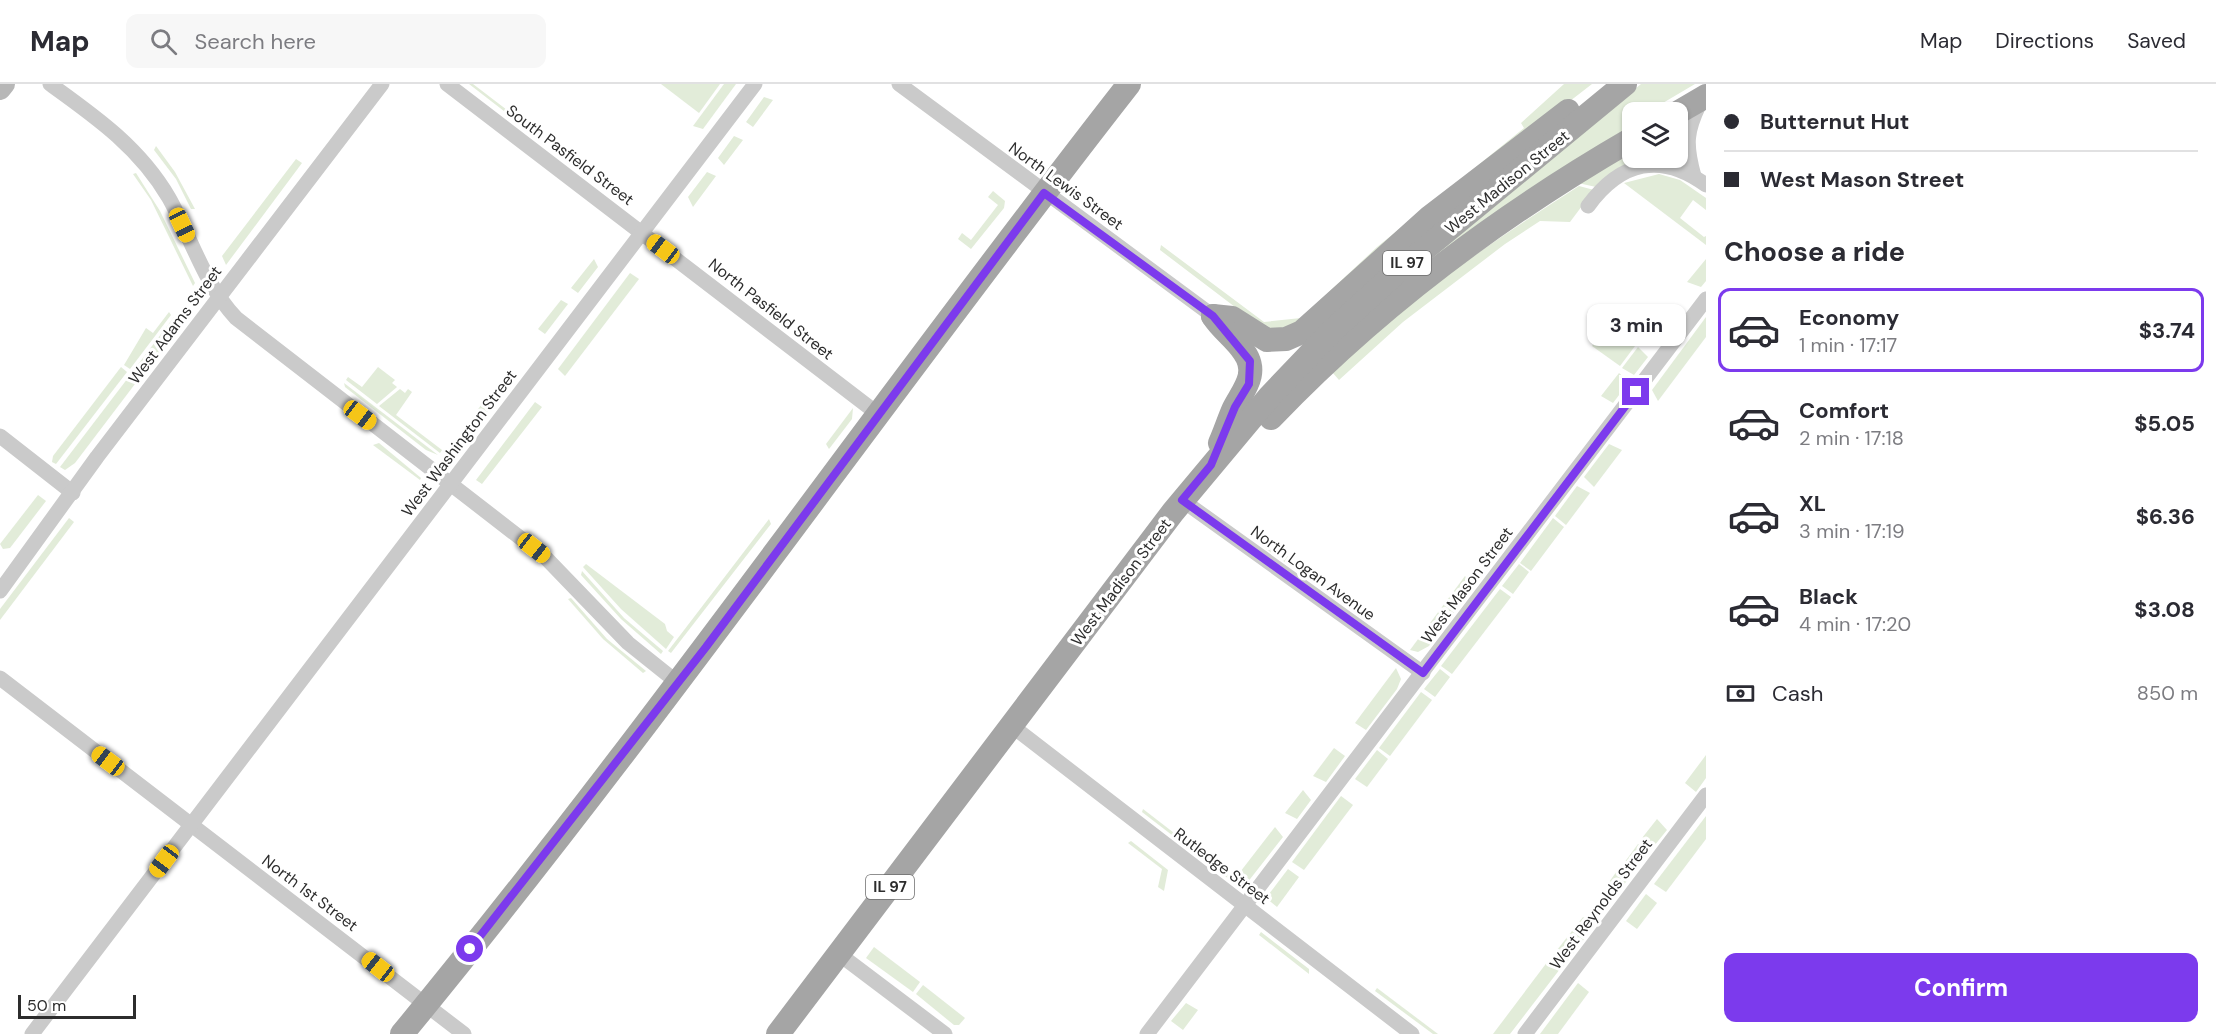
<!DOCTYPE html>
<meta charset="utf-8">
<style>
:root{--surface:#fff;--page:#f7f7f7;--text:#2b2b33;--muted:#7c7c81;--line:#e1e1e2;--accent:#7c3aed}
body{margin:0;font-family:"DM Sans",sans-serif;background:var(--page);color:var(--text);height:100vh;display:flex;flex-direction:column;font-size:22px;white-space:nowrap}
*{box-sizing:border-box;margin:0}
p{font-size:20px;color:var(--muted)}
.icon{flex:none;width:33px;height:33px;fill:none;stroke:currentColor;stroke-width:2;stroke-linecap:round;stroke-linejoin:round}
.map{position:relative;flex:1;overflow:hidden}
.panel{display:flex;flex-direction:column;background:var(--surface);width:510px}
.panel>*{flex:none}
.hud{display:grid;align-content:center;height:132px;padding:0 18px;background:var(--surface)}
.tools{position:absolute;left:1622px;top:18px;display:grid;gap:12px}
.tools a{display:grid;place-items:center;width:66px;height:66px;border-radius:12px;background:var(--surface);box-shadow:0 2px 4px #0004;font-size:30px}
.scale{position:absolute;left:18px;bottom:15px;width:118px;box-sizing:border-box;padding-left:6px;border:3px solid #2d2d2d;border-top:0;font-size:16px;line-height:21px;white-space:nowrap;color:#2d2d2d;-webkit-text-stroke:4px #fff;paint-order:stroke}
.end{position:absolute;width:27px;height:27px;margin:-14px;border:8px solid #7c3aed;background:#fff;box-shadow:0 0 0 3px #fff}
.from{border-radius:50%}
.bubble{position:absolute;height:42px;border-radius:12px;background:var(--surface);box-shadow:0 2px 4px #0004;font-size:20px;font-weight:700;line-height:42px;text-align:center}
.car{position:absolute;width:18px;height:36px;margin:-18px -9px;border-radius:8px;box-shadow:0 0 4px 2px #0007;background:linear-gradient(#f5c518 24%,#345 0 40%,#f5c518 0 76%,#345 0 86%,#f5c518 0)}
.hud b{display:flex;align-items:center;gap:21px;height:57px;font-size:22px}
.hud b+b{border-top:2px solid var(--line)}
.hud i{width:15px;height:15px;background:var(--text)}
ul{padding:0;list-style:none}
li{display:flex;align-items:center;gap:18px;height:84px;margin:0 12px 9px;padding:0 6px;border:3px solid transparent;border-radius:12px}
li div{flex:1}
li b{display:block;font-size:22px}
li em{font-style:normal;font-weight:700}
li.on{border-color:var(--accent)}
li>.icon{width:54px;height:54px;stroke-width:1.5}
h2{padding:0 18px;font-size:27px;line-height:72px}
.pay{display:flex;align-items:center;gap:15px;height:66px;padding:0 18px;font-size:22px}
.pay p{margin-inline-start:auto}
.primary-button{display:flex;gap:12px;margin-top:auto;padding:12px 18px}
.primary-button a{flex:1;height:69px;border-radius:12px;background:var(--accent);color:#fff;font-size:24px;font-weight:700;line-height:69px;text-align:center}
header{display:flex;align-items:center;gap:36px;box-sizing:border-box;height:84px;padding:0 30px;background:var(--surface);border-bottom:2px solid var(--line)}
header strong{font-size:28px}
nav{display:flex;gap:33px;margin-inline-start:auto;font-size:21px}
.search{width:420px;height:54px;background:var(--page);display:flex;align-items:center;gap:15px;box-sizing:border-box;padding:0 21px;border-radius:12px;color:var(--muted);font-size:22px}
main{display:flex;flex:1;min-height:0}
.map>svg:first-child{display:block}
</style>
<header>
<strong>Map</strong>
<div class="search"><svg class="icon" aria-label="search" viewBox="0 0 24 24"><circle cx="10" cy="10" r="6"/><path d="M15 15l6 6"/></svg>Search here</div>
<nav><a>Map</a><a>Directions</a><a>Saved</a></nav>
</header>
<main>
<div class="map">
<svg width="1706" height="950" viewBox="0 0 1706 950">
<rect width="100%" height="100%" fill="#fff"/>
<!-- green -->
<g fill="#e2ecd9">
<polygon points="469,0 473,0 528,42 526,44"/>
<polygon points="661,0 720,0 699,29"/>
<polygon points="724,0 736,0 703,45 693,42"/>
<polygon points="1564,0 1592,0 1426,129 1286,247 1260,242 1160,166 1161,161 1264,238 1301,234 1377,163 1524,44 1521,39"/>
<polygon points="1641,0 1695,0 1651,26 1653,28 1632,28 1632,42 1572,78 1402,198"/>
<polygon points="764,13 773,16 753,43 746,38"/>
<polygon points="1678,45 1682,52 1683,78 1681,80 1672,76 1671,74 1677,74"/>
<polygon points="734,52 743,56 724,81 718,74"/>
<polygon points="156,62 175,88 195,125 191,125 176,95 154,66"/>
<path d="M 1632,68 L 1632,74 L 1668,75 C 1638,76 1617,81 1596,103 L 1578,99 Z"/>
<polygon points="296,75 302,79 226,181 222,172"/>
<polygon points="707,88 716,92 693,123 688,113"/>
<polygon points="136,89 160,127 195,199 193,202 151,116 133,90"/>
<polygon points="1659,90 1680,96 1706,114 1706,126 1693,116 1680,134 1704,153 1706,152 1706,161 1624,99"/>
<path d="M 1579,102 L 1594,106 L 1570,138 L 1540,137 L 1505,160 L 1403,238 L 1339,296 L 1332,288 C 1405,216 1493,157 1579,102 Z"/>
<polygon points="993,107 1005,117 1004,124 971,165 958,155 962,149 971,156 998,121 988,113"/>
<polygon points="594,175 598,183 578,209 571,204"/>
<polygon points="1706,175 1706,197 1701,203 1687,198"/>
<polygon points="630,189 639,195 565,292 558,285"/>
<polygon points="561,216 568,220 545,250 538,245"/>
<polygon points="169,228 171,231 130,285 124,281 146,244 153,249"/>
<polygon points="174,233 182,239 141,293 133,287"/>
<polygon points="1706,233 1706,253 1658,317 1652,306"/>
<polygon points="1609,240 1635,262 1620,282 1592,262"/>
<polygon points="1638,263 1648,273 1634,291 1622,284"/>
<polygon points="121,283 127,288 56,380 52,378 53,372"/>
<polygon points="378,283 395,296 392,299 397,303 377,320 346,296 348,293 362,303"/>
<polygon points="1619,289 1629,298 1613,319 1601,312"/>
<polygon points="131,290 138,296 75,379 65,386 60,383"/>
<polygon points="344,299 438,371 426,366 345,303"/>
<polygon points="400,305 405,309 408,305 412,308 396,331 442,366 440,369 379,322"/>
<polygon points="486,314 492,322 476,344 467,341"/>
<polygon points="535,318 542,323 482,400 476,396"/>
<polygon points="853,324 852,335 829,365 826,360"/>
<polygon points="379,359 421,394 420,396 373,361"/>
<polygon points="1609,360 1622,366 1594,403 1584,393"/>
<polygon points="1577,402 1590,409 1566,441 1555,432"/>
<polygon points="38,411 46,417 10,464 3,465 0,460"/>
<polygon points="69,434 74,438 0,536 0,525"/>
<polygon points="1553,434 1564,443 1531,487 1520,479"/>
<polygon points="769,435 771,440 671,569 668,567"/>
<polygon points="1267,456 1305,485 1296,486 1266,465 1264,460"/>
<polygon points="586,480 665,540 667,547 674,553 666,565 621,525 583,483"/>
<polygon points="1519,480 1529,488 1513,510 1502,502"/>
<polygon points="582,487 624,534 663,567 661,570 621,535 581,491"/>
<polygon points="1465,492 1473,503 1429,562 1418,568 1410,566"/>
<polygon points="1500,505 1511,513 1452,590 1441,582"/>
<polygon points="571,514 607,555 646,587 643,589 603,555 568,515"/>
<polygon points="1396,584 1401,595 1397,605 1366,646 1355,639"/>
<polygon points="1440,585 1450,593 1435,613 1424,605"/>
<polygon points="1421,608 1432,616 1390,672 1379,664"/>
<polygon points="1334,664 1345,672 1326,698 1313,692"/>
<polygon points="1377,666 1388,675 1367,703 1355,695"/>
<polygon points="1706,671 1706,694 1696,708 1685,699"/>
<polygon points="1303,706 1311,716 1297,735 1285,729"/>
<polygon points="1341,712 1353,721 1304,786 1292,778"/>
<polygon points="1143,725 1231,793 1229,795 1142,728"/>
<polygon points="1706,732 1706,755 1666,808 1654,800"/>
<polygon points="1657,735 1667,746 1654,762 1642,754"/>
<polygon points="1275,743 1283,753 1247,799 1237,792"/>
<polygon points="1131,757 1168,786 1164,807 1158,803 1162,785 1128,759"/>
<polygon points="1638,760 1649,768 1635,786 1624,779"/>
<polygon points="1619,784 1630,792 1619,808 1607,801"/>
<polygon points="1288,785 1299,793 1277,823 1266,814"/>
<polygon points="1646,810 1657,819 1637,845 1626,837"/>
<polygon points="1583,833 1594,842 1562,884 1550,875"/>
<polygon points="1261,848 1309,885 1309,890 1259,851"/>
<polygon points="874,863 920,898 913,908 866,874"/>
<polygon points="1548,877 1560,885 1510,950 1493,950"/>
<polygon points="1578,899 1589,908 1558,950 1540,950"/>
<polygon points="923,901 965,934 959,941 954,941 916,910"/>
<polygon points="1377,904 1438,950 1433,950 1375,907"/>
<polygon points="1186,919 1198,926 1183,946 1171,937"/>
</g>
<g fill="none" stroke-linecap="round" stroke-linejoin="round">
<!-- street -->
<g stroke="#cacaca" stroke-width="15">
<path d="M 50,0 C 96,33 140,64 169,114 C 191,153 204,200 236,234 L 545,473 L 628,559 L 678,599"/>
<polyline points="447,0 878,330"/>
<polyline points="899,0 1213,232"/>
<path d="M 1694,92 C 1685,60 1686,47 1701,17"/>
<path d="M 1588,122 C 1621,77 1661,68 1706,101"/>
<polyline points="0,352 73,409"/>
<polyline points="1182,416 1423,589"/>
<polyline points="0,507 97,373 382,0"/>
<polyline points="0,594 464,950"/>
<polyline points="1012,642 1412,950"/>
<polyline points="839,870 945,950"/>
<polyline points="32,950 755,0"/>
<polyline points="1147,950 1706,215"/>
<polyline points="1525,950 1706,711"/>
</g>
<!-- secondary -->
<polyline stroke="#b7b7b7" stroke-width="22" points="0,5 4,0"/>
<!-- primary -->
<g stroke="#a5a5a5" stroke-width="24">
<polyline points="1677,29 1706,12"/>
<polyline points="1213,232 1232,234 1267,256 1286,255 1302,248 1430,133 1568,27"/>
<path d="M 1213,232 C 1222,246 1235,254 1244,268 C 1259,289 1244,305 1234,324 C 1229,335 1225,348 1220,359"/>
<path d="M 1271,334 C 1377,223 1499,132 1632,55"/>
<path d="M 402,950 C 656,642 883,314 1129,0"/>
<polyline points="778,950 1173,428 1270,312 1333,246 1399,186 1625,0"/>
</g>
</g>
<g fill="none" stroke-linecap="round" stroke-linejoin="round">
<!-- route -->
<polyline stroke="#7c3aed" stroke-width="8" points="470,865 706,563 1044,109 1213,232 1250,277 1249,300 1235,323 1211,381 1182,416 1423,589 1636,308"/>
</g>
<g text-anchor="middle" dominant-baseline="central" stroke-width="6" stroke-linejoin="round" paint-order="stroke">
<!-- shield labels -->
<g fill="#fff" stroke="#6c6c6c" stroke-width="1.5">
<rect x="1383" y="167" width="48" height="24" rx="4.5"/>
<rect x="866" y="791" width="48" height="24" rx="4.5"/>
</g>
<g font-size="15" font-weight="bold" fill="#2d2d2d">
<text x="1407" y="179">IL 97</text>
<text x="890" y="803">IL 97</text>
</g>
<!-- street labels -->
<g font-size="16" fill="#2d2d2d" stroke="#fff">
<text transform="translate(570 71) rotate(37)">South Pasfield Street</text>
<text transform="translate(1507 98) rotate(-39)">West Madison Street</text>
<text transform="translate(1066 102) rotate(36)">North Lewis Street</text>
<text transform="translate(771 225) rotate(38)">North Pasfield Street</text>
<text transform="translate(175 241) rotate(-53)">West Adams Street</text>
<text transform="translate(459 359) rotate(-53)">West Washington Street</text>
<text transform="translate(1313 489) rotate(36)">North Logan Avenue</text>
<text transform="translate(1121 498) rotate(-53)">West Madison Street</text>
<text transform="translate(1467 501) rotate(-53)">West Mason Street</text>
<text transform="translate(1222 782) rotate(37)">Rutledge Street</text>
<text transform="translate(310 809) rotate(37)">North 1st Street</text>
<text transform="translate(1601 820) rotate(-53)">West Reynolds Street</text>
</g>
</g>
</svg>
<div class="tools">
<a><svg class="icon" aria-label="layers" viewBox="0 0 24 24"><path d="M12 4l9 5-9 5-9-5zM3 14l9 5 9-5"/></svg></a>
</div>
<div class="scale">50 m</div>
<i class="end from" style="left:470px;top:865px"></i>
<i class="end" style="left:1636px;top:308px"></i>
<div class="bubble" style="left:1587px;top:220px;width:99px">3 min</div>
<i class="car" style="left:182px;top:141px;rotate:155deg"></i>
<i class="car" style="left:663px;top:165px;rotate:307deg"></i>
<i class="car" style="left:360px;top:331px;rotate:127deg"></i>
<i class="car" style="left:534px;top:464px;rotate:128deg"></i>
<i class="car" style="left:108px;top:677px;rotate:307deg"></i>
<i class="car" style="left:164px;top:777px;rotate:217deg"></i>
<i class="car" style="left:378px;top:883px;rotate:308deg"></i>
</div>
<section class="panel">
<div class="hud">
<b><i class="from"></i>Butternut Hut</b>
<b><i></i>West Mason Street</b>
</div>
<h2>Choose a ride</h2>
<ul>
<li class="on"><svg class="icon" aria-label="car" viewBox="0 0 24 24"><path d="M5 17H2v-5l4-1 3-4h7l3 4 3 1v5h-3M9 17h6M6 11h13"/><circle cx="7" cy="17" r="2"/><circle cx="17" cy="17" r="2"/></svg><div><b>Economy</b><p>1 min · 17:17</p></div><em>$3.74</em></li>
<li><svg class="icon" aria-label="car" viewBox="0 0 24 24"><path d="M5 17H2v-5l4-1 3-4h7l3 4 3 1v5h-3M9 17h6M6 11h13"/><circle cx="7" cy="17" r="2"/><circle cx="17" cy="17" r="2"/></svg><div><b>Comfort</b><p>2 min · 17:18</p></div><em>$5.05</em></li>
<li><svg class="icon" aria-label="car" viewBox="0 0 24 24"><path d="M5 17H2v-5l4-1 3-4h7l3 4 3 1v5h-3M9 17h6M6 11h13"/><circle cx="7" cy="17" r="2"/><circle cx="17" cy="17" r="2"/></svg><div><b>XL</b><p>3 min · 17:19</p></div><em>$6.36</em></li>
<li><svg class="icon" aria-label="car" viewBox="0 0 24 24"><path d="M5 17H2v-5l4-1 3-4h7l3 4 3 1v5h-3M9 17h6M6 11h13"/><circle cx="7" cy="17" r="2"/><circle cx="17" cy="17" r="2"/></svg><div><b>Black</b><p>4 min · 17:20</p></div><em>$3.08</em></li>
</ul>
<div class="pay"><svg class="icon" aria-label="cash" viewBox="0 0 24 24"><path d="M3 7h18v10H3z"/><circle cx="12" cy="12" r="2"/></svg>Cash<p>850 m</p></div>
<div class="primary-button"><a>Confirm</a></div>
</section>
</main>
